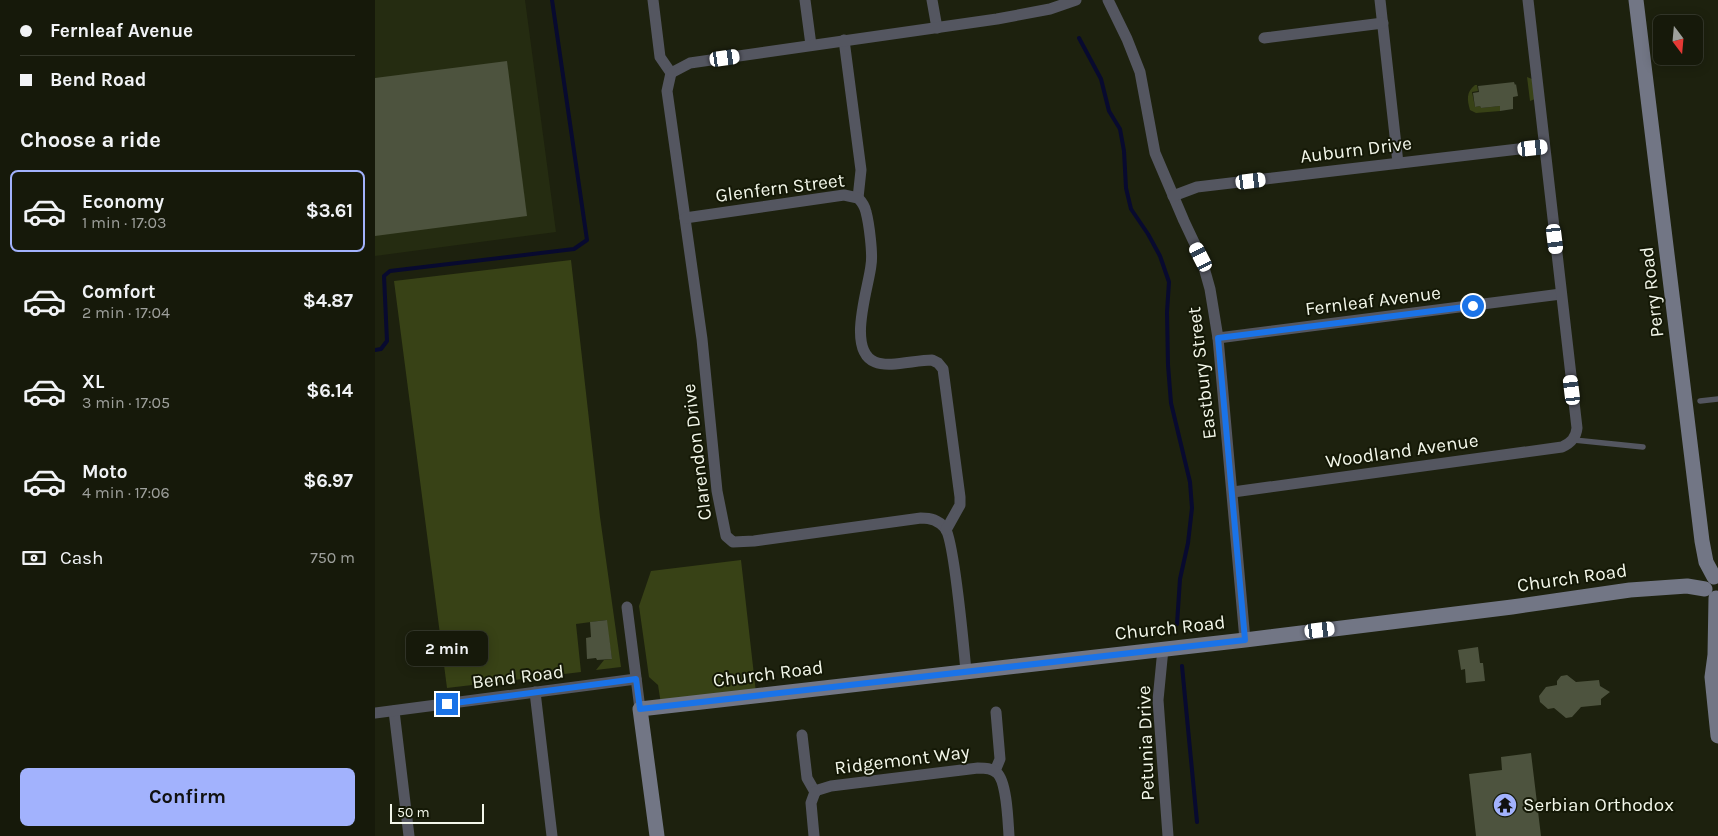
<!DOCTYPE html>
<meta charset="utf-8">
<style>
:root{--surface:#16190a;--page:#1f2213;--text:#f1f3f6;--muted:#9ea09c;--line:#35382b;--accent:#a2b2fd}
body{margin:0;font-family:Karla,sans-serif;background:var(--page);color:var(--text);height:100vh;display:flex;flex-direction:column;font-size:19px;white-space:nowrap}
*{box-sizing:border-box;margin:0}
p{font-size:16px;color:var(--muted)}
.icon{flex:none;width:28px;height:28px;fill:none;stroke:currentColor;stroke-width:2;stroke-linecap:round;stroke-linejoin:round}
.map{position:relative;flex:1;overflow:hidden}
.sheet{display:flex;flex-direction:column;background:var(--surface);width:375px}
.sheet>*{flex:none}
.banner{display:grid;align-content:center;height:110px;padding:0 20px;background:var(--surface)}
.needle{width:32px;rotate:164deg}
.tools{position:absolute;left:1278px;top:15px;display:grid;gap:10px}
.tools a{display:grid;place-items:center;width:50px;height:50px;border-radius:8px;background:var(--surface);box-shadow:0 2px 12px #0003,0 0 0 1px var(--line);font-size:25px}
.scale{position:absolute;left:15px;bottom:12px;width:94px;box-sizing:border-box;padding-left:5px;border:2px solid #f3f7ea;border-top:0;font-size:14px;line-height:18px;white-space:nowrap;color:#f3f7ea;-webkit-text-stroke:4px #141806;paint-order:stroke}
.end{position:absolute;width:22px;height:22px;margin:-11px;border:6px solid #1a73e8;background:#fff;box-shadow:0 0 0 2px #fff}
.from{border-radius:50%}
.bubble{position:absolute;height:35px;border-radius:8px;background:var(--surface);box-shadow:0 2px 12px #0003,0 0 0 1px var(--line);font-size:16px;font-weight:700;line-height:35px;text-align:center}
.car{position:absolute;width:15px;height:30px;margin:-15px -8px;border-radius:6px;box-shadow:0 0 4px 1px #0007;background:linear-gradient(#fff 24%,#345 0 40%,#fff 0 76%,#345 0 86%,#fff 0)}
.banner b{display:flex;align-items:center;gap:18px;height:48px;font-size:19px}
.banner b+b{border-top:1px solid var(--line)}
.banner i{width:12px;height:12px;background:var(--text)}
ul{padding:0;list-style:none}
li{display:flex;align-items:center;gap:15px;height:82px;margin:0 10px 8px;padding:0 10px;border:2px solid transparent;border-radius:8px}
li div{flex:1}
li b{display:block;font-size:19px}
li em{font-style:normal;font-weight:700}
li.on{border-color:var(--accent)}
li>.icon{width:45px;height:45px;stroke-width:1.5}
h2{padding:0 20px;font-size:22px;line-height:60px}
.pay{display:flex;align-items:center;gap:12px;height:55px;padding:0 20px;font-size:19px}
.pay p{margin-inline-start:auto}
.cta{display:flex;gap:10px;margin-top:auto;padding:10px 20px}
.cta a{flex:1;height:58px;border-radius:8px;background:var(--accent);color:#111;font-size:20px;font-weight:700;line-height:58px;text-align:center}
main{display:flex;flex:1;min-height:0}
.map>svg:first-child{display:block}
</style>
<main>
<section class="sheet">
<div class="banner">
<b><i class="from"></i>Fernleaf Avenue</b>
<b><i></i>Bend Road</b>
</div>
<h2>Choose a ride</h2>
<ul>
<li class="on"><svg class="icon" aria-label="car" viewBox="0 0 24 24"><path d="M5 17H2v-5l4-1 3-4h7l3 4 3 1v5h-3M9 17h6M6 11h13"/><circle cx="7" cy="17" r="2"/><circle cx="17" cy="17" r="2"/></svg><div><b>Economy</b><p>1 min · 17:03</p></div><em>$3.61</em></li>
<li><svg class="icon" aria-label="car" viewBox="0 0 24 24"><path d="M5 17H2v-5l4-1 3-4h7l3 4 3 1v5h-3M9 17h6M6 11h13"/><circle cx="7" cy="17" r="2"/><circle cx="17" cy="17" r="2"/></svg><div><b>Comfort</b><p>2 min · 17:04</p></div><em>$4.87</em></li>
<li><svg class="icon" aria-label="car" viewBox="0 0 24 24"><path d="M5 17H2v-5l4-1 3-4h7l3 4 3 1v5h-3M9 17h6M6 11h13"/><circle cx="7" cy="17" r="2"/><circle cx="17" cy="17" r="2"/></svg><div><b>XL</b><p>3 min · 17:05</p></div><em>$6.14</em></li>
<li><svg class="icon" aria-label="car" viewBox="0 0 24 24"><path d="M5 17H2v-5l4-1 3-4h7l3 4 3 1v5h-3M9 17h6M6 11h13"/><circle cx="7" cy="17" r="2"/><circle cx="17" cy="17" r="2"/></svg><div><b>Moto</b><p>4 min · 17:06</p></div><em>$6.97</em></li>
</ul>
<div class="pay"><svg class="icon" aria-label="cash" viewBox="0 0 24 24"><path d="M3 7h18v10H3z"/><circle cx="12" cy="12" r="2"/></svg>Cash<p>750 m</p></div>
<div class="cta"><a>Confirm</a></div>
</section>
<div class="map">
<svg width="1343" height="836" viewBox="0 0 1343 836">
<rect width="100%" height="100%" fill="#1d210e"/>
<!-- built -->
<polygon fill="#252c11" points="0,0 150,0 181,232 0,256"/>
<!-- green -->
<g fill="#384216">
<polygon points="1152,77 1157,79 1160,99 1155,101"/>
<path d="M 1100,85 L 1102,85 L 1103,91 L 1097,92 L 1100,107 L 1105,106 L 1106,108 L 1125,106 L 1125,111 L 1101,113 L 1095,110 C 1092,100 1091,92 1100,85 Z"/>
<polygon points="196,260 225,517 246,667 221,670 229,660 237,659 231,620 201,624 206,672 72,688 19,281"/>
<polygon points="366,560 381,693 286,704 283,685 274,677 264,606 276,571"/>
</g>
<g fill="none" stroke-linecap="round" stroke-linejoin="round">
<!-- stream -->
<g stroke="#080a2f" stroke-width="4">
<polyline points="704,38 726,79 734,111 745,129 749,151 751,188 756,209 773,234 785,256 794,282 792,312 793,365 796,403 815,482 817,508 813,543 805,579 802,624"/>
<polyline points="0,350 6,349 12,341 9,276 15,271 199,249 212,240 177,0"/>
<polyline points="807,666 822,822"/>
</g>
</g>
<!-- building -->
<g fill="#4d533e">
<polygon points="132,61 152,216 0,236 0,78"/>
<polygon points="1139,82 1140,85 1141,84 1143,96 1138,97 1138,109 1125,111 1125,106 1106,108 1105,106 1100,107 1098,93 1104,92 1103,86"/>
<polygon points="232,620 237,659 222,660 221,658 212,659 211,638 216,637 215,622"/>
<polygon points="1103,647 1105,663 1108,663 1110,681 1091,683 1090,669 1086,670 1083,650"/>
<polygon points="1192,675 1201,682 1224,680 1225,686 1235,692 1226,699 1226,705 1206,707 1197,717 1191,718 1179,708 1173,709 1165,702 1164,696 1171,687 1182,685 1182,681 1186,676"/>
<polygon points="1156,753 1166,836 1101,836 1094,774 1127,770 1126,757"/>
</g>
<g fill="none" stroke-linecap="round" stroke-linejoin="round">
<!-- lane -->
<g stroke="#545660" stroke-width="5.5">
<polyline points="1325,401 1343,399"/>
<polyline points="1199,440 1268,447"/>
</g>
<!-- street -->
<g stroke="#545660" stroke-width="11">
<polyline points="278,0 285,57 296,73"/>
<polyline points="430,0 436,45"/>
<polyline points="557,0 562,28"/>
<polyline points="733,0 752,39 765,72 780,153 809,221 826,257 835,289 843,338 870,640"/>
<polyline points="1005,0 1023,163"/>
<polyline points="889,38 1008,23"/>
<polyline points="469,40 486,170 483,198"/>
<path d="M 296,73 L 292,91 L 327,339 L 342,491 L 351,536 L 358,542 L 379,541 L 546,518 C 556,518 563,520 570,528 C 579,539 589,650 591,671"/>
<polyline points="296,73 315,63 622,19 675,9 701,0"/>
<polyline points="798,196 822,187 1169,146"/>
<path d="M 310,218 L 469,195 L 483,198 C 487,202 490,207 491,212 C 494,223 498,254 496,265 C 494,287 471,350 500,362 C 514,368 540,360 557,360 L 563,363 L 568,369 L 585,497 L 585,505 L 571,530"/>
<polyline points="843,338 1186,294"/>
<path d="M 858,492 L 1187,447 C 1196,443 1201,438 1202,428 L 1153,0"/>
<polyline points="252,607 265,709"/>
<polyline points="788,649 783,700 793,836"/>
<polyline points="160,692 177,836"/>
<polyline points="19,711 34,836"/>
<polyline points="0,713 261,679"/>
<polyline points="427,735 432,778 440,792"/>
<polyline points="620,771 625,759 621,712"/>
<path d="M 440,792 L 443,790 L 456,786 L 603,768 C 610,768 617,768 622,773 C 632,782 633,822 634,836"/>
<polyline points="439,836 436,803 440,792"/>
</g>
<!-- secondary -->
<g stroke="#727685" stroke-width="15">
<polyline points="1261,0 1327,541 1331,562 1339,577"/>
<polyline points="1341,598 1340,655 1337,677 1343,736"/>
<polyline points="282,836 265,709 870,640 1137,607 1255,590 1312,586 1330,589"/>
</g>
</g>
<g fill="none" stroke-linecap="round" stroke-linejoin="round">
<!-- route -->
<polyline stroke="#1a73e8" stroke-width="6" points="72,704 261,679 265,709 870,640 843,338 1098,306"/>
</g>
<!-- icons -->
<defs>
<g id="temple-disc" transform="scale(1.25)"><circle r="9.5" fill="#a2b2fd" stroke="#141806"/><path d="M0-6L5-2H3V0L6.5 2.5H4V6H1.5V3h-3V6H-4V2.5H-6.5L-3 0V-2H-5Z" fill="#111"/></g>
</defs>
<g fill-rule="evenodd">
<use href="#temple-disc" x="1130" y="805"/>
</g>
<g text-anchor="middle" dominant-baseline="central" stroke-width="4" stroke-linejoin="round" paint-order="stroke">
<!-- street labels -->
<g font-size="19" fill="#f3f7ea" stroke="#141806">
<text transform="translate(981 150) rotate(-7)">Auburn Drive</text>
<text transform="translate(405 188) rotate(-7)">Glenfern Street</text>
<text transform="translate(1277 292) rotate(-97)">Perry Road</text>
<text transform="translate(998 301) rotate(-7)">Fernleaf Avenue</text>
<text transform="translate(827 373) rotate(-97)">Eastbury Street</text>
<text transform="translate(1027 451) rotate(-8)">Woodland Avenue</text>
<text transform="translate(322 452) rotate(-97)">Clarendon Drive</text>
<text transform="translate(1197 578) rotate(-8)">Church Road</text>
<text transform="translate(795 628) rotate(-6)">Church Road</text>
<text transform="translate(393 674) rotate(-7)">Church Road</text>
<text transform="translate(143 677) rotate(-7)">Bend Road</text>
<text transform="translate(771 743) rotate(-92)">Petunia Drive</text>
<text transform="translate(527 760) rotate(-7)">Ridgemont Way</text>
</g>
<!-- poi labels -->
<g font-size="19" fill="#f3f7ea" stroke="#141806" text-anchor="start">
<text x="1148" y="805">Serbian Orthodox</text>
</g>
</g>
</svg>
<div class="tools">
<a><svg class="needle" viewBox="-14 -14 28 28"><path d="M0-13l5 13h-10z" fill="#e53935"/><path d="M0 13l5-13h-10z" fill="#9ea09c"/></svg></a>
</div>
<div class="scale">50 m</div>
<i class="end from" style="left:1098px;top:306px"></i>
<i class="end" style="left:72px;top:704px"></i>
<div class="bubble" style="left:31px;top:631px;width:82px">2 min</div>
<i class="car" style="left:350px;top:58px;rotate:82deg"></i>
<i class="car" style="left:1158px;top:148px;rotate:84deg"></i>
<i class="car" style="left:876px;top:181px;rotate:83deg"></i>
<i class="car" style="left:1180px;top:239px;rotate:173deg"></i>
<i class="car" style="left:826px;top:257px;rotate:333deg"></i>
<i class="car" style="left:1197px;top:390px;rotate:353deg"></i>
<i class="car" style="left:945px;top:630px;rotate:83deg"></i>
</div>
</main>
